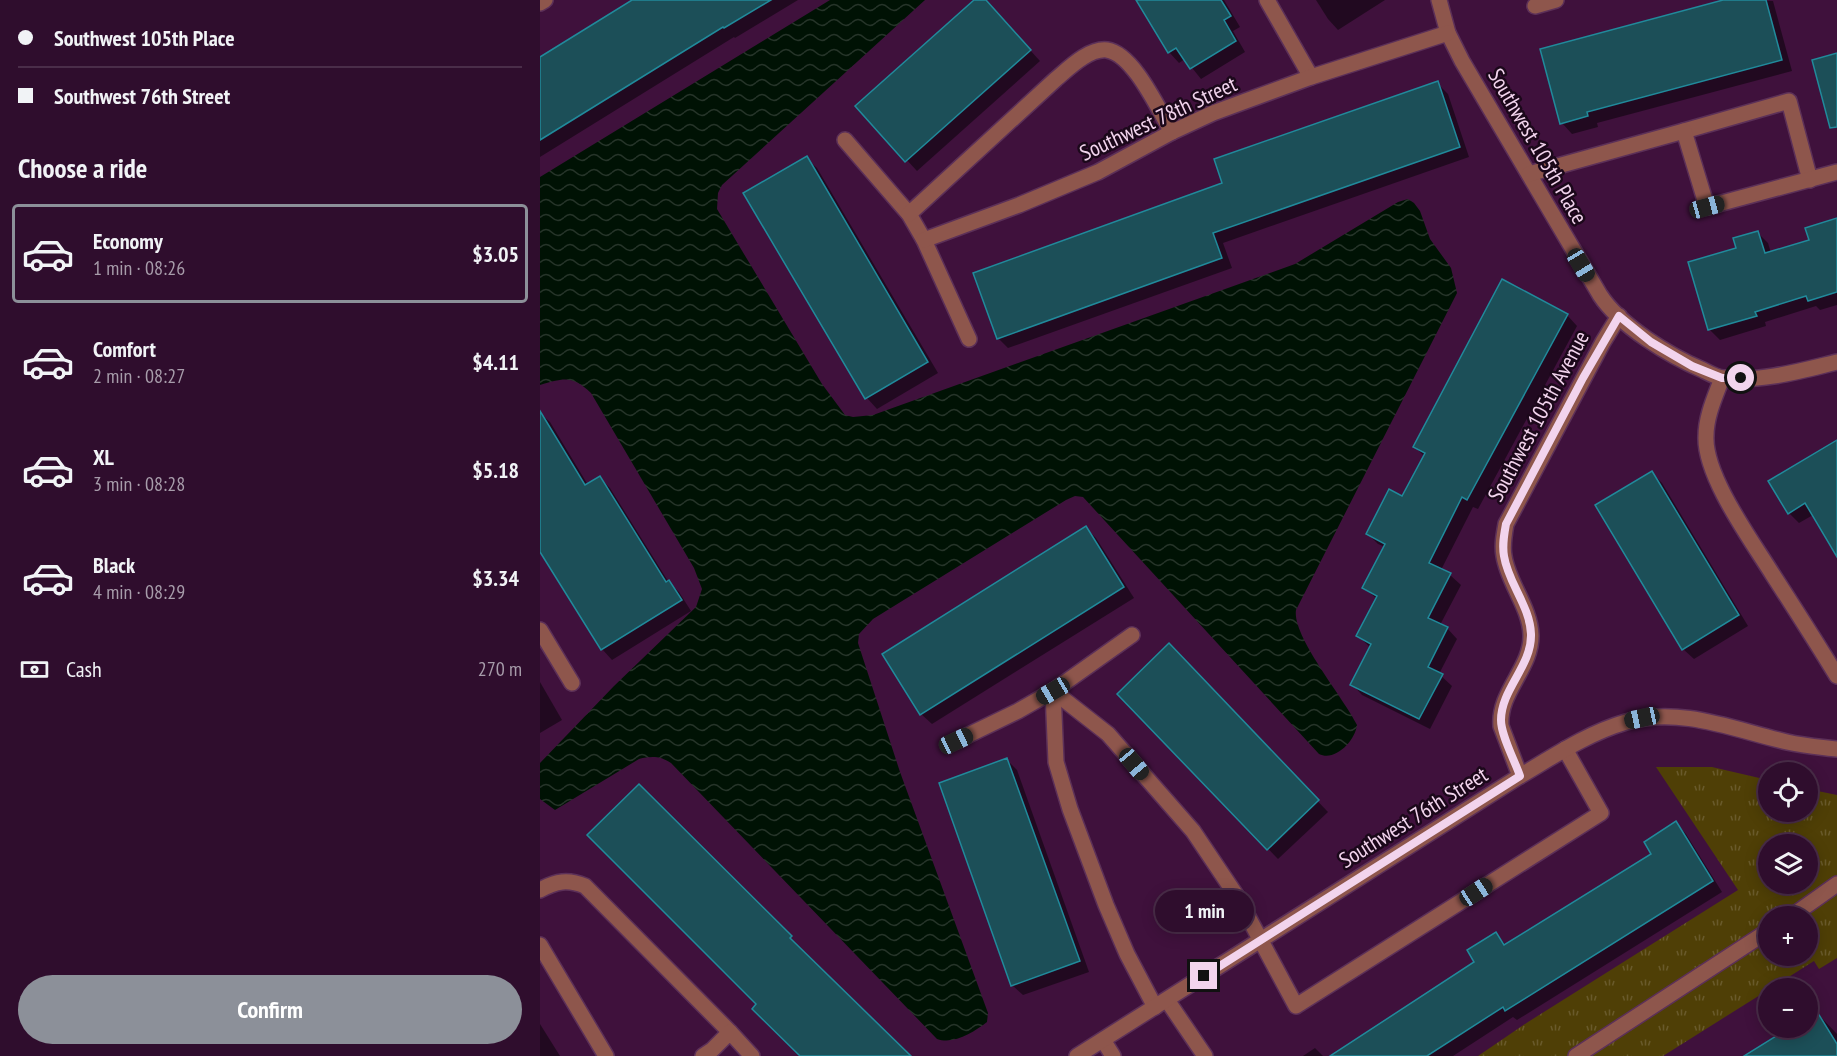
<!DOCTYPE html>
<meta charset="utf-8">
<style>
:root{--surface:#2f0d2d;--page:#3b1b39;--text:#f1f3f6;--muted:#a79caa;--line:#4a2d49;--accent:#8c9099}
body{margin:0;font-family:"PT Sans Narrow",sans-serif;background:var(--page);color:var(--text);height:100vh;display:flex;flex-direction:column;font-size:22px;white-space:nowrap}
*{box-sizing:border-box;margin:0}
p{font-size:20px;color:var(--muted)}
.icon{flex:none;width:33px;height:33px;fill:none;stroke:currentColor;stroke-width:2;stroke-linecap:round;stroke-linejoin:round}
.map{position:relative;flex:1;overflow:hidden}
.details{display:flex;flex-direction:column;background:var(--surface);width:540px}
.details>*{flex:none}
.guide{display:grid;align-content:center;height:132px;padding:0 18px;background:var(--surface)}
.buttons{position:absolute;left:1218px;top:762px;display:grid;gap:12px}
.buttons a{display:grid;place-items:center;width:60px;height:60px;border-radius:50%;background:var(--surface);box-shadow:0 3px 15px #0003,0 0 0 2px var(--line);font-size:30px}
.end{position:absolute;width:27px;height:27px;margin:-14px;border:8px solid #f2d4ed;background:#111;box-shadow:0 0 0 3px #111}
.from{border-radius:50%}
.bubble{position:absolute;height:42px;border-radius:21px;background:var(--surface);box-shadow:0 3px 15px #0003,0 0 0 2px var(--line);font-size:20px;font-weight:700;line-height:42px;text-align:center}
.car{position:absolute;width:18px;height:36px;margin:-18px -9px;border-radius:8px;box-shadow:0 0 4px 2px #0007;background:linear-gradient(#222 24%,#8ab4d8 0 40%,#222 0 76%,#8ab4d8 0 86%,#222 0)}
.guide b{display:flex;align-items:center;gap:21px;height:57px;font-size:22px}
.guide b+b{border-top:2px solid var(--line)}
.guide i{width:15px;height:15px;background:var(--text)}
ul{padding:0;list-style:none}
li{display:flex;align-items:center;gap:18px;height:99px;margin:0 12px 9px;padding:0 6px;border:3px solid transparent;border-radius:6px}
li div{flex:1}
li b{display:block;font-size:22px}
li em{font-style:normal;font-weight:700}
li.on{border-color:var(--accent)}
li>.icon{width:54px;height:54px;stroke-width:1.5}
h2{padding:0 18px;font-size:27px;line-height:72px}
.pay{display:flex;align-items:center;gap:15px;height:66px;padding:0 18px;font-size:22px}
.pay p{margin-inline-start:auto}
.primary-button{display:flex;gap:12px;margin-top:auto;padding:12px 18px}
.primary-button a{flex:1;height:69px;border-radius:36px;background:var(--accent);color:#fff;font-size:24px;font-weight:700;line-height:69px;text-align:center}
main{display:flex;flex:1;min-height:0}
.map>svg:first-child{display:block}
</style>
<main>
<section class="details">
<div class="guide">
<b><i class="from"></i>Southwest 105th Place</b>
<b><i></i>Southwest 76th Street</b>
</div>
<h2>Choose a ride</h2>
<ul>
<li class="on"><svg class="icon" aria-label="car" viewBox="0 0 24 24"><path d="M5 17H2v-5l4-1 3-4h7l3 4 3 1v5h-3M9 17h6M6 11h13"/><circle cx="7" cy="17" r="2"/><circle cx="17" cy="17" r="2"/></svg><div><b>Economy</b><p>1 min · 08:26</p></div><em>$3.05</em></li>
<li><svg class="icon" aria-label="car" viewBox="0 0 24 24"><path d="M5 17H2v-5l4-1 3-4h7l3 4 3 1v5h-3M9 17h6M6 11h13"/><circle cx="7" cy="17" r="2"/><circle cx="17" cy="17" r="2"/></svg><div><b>Comfort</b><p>2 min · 08:27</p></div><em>$4.11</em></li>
<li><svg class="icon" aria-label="car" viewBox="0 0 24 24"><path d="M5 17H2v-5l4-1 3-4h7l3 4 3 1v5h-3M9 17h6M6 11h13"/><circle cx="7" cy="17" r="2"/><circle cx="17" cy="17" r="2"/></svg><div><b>XL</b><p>3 min · 08:28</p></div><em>$5.18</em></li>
<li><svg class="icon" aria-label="car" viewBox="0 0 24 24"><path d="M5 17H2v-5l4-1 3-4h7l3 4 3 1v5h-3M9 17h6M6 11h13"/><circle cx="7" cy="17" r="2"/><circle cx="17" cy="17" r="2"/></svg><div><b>Black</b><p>4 min · 08:29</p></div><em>$3.34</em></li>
</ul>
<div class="pay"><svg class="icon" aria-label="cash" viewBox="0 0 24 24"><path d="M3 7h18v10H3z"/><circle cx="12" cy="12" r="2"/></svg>Cash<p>270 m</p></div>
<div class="primary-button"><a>Confirm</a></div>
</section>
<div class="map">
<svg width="1297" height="1056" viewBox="0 0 1297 1056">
<defs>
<pattern id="grass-tufts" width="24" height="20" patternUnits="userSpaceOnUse" patternTransform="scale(1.5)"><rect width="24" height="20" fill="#4f3f06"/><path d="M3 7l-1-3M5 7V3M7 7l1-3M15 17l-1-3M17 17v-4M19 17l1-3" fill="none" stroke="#695a2b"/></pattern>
<pattern id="water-waves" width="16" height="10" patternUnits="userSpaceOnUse" patternTransform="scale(1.5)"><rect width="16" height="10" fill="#001204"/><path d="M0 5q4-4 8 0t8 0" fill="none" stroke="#263429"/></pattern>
</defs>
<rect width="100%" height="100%" fill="#3f113c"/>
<!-- grass -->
<path fill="url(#grass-tufts)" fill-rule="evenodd" d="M 1116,767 L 1172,767 L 1228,780 L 1228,812 L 1268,812 L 1268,789 L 1297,795 L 1297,958 L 1279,969 L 1274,961 L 1123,1056 L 938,1056 L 988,1022 L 1198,890 ZM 1228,844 L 1268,844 L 1268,884 L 1228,884 ZM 1228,916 L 1268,916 L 1268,956 L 1228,956 Z"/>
<!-- water -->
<path fill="url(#water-waves)" d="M 290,0 L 385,0 L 182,185 L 178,193 L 177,209 L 282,384 L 305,415 L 313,417 L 333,415 L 755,264 L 858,202 L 868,199 L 874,203 L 880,211 L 890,239 L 911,268 L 917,293 L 756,610 C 752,637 804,698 817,725 C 815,741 795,762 779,754 L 543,497 L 535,496 L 526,500 L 333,619 L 319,634 L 318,643 L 360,772 L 448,1013 L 447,1022 C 434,1032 414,1045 397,1039 L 131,763 C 120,756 112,756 99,759 L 15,810 L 0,799 L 0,763 L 74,686 L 156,607 L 162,589 L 154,568 L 51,393 C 32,375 24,378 0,385 L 0,177 Z"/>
<!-- shadow -->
<g fill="#0007">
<polygon points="95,0 258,0 195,38 194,37 0,157 0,59"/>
<polygon points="437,0 444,0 500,61 377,171 317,106"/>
<polygon points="597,0 684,0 700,27 693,31 705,52 661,79 645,59 639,63 629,52"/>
<polygon points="776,0 845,0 798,30 788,19"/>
<polygon points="1189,0 1233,1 1252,71 1057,123 1058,127 1032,134 1022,123"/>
<polygon points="897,83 908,94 929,157 683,243 692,268 468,348 458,338"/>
<polygon points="266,158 277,168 398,373 337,409 327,398 205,194"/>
<polygon points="1297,219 1297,305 1280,310 1276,306 1225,322 1226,326 1180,340 1169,329 1198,249 1218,233 1228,243 1231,253 1271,241 1267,228"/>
<polygon points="1027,315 1037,326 938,509 933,507 901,570 910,575 921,585 900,625 907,628 917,639 899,674 912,686 890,729 822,695 812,684 831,648 818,636 837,599 824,588 845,547 838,544 828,534 863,498 885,457 875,447"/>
<polygon points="0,413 10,422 48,485 60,478 70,488 128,581 139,592 151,611 72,660 62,649 0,549"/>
<polygon points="1292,445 1297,450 1297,554 1273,515 1259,523 1249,513"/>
<polygon points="1112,473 1122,483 1208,626 1154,659 1143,649"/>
<polygon points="546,528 556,538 594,598 392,724 381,714"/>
<polygon points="639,656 788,812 738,859 579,694"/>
<polygon points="0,682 22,720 0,733"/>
<polygon points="467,760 477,770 549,972 483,995 472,985"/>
<polygon points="1136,823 1146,834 1182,892 977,1020 973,1017 913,1056 793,1056 937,963 956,934 967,946 1113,854"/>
<polygon points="1276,1012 1297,1034 1297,1056 1215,1056 1213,1052 1252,1028 1268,1028 1268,1018"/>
<polygon points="0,1024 20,1056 0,1056"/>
<polygon points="775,1048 783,1056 763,1056"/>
</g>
<!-- building -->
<g fill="#1c4f58" stroke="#218a9b" stroke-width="1.5">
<polygon points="92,0 231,0 184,28 183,27 0,140 0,57"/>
<polygon points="434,0 446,0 491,50 365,162 315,106"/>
<polygon points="596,0 681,0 691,16 684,20 696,41 650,69 636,48 628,53"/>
<polygon points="1183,0 1226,0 1242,60 1047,112 1048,116 1020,124 1000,49"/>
<polygon points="1297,53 1297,127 1290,128 1272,60"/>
<polygon points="898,81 920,147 673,233 682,258 457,339 433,273 682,183 674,159"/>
<polygon points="267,156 388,362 325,399 203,193"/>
<polygon points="1297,218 1297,292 1268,301 1266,296 1215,312 1217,316 1168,330 1148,262 1196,248 1193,238 1218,231 1225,253 1269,240 1265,228"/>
<polygon points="962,279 1028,314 927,500 922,497 889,563 911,573 888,618 908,627 888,667 903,674 879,719 810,685 831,644 816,636 837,596 822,588 845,544 826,534 849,489 862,496 885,453 873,447"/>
<polygon points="0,411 45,485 60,476 126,582 129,580 142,600 61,650 0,552"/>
<polygon points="1297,440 1297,557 1265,503 1248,514 1228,481"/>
<polygon points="1112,471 1199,615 1142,650 1055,505"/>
<polygon points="546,526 584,587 380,715 342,654"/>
<polygon points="629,643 779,800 727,850 577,694"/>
<polygon points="467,758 540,961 471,986 399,783"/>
<polygon points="99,784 252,936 250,938 371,1056 260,1056 212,1009 216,1004 47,835"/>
<polygon points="1136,821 1173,881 965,1011 963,1007 887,1056 790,1056 934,962 927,950 956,932 964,945 1111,854 1104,842"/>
<polygon points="1268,997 1297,1044 1297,1056 1204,1056 1249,1028 1268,1028"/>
</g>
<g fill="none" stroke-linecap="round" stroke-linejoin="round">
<!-- minor casing -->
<g stroke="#5c3058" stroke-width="18">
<g id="minor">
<polyline points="727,0 771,77"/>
<path d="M 899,0 L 908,33 L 922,61 L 1060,295 C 1080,326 1130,356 1163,370 C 1169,373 1177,378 1184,378 C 1222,382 1260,371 1297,362"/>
<polyline points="0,3 5,0"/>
<polyline points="995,6 1016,0"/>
<polyline points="1144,131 1249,101 1270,180"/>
<polyline points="305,140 369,214 384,240 429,339"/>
<polyline points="989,174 1144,131 1167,207 1297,172"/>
<path d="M 369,214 L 516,79 C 529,68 549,48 567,50 C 594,54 619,111 632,132"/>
<polyline points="384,240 479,205 558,172 632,132 673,113 771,77 908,33"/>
<path d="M 1182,378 C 1175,397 1166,416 1166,436 C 1164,476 1212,541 1233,575 C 1255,609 1276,642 1297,676"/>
<polyline points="0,630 32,683"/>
<polyline points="513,691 568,734 653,831 698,898 756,1006 1061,813 1025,749"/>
<polyline points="513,691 516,762 530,809 566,905 587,954 615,1007"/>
<polyline points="416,741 478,711 513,691 592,635"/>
<path d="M 980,776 L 961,726 C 958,692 992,668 991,635 C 990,607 968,583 964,556 C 962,546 964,535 966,524 L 1063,342 L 1079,316"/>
<path d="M 0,890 C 16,881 28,879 45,886 L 190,1032"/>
<polyline points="1252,916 1297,884"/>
<polyline points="0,945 66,1056"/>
<polyline points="627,1000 665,1056"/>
<polyline points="563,1040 573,1056"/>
<polyline points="163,1056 172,1050 190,1032 212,1056"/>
<path d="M 537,1056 L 980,776 C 1014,756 1048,733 1086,722 C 1140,706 1195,730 1247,742 C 1264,746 1280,747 1297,749"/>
<polyline points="1036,1056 1228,931"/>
</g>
</g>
<!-- minor -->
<use href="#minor" stroke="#8e564c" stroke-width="15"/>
</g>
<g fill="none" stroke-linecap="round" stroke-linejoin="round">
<!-- route -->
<path stroke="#f2d4ed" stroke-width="8" d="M 664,976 L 980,776 C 975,761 961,736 961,720 C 961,689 992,666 991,634 C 990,606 968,583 964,556 C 962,545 964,535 966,524 L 1043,378 L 1079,316 L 1111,342 L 1152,366 L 1182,378 L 1201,378"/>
</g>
<g text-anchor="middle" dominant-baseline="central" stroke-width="5" stroke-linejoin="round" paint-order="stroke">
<!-- street labels -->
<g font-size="22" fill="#f2d4ed" stroke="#1b081a">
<text transform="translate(618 118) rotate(-25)">Southwest 78th Street</text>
<text transform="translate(998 146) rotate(60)">Southwest 105th Place</text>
<text transform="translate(998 416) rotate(-62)">Southwest 105th Avenue</text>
<text transform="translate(873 817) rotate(-32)">Southwest 76th Street</text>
</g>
</g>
</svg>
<div class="buttons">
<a><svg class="icon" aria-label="locate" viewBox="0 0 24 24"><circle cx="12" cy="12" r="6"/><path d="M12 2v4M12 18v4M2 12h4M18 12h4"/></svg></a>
<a><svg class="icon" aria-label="layers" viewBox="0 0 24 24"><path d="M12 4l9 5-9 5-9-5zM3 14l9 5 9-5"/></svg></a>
<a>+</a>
<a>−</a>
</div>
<i class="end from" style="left:1201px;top:378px"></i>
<i class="end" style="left:664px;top:976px"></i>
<div class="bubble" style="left:615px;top:890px;width:99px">1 min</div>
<i class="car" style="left:1167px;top:207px;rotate:75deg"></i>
<i class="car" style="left:1041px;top:265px;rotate:149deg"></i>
<i class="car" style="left:513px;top:691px;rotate:240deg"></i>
<i class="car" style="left:1102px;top:718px;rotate:258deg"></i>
<i class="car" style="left:416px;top:741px;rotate:65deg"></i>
<i class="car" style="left:594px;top:764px;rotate:140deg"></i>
<i class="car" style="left:936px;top:892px;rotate:57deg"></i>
</div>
</main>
